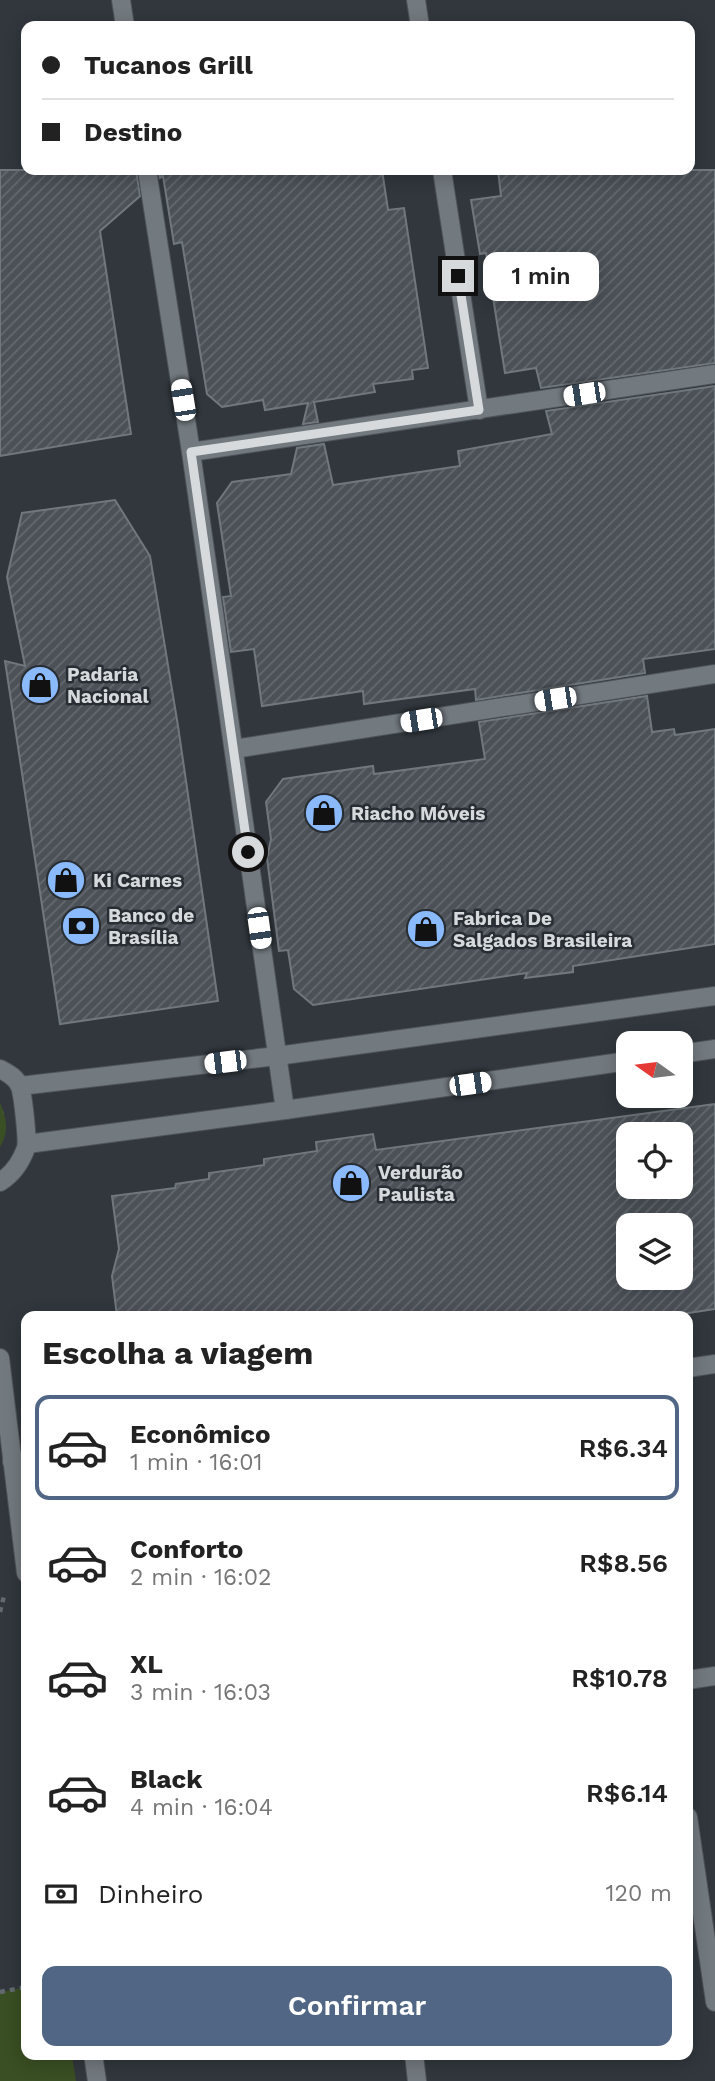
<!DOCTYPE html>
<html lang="pt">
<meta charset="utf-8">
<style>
:root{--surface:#fff;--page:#f2f2f2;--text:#222;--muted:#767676;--line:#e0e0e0;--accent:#516684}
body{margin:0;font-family:"Work Sans",sans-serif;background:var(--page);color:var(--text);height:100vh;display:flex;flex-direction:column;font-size:26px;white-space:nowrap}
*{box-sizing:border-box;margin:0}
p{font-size:23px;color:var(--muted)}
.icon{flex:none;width:38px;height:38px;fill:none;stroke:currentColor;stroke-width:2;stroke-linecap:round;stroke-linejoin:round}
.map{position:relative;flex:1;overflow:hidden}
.drawer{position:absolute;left:21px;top:1311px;width:672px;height:749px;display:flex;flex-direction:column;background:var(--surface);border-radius:14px;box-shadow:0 4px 18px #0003}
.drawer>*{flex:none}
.guide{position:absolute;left:21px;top:21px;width:674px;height:154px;border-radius:14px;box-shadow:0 4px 18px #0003;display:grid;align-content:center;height:154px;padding:0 21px;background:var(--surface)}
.needle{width:46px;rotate:284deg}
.buttons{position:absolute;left:616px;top:1031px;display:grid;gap:14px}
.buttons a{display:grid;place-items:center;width:77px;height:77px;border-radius:14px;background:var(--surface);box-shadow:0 4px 18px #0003;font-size:35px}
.end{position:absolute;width:32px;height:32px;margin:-16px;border:9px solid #d6dadd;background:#111;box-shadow:0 0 0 4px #111}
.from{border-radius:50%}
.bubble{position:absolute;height:49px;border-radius:14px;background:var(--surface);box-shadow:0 4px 18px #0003;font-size:23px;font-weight:600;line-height:49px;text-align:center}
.car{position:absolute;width:21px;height:42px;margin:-21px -10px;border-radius:9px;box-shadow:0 0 5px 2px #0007;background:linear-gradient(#fff 24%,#345 0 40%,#fff 0 76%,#345 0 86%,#fff 0)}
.guide b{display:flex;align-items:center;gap:24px;height:66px;font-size:26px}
.guide b+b{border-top:2px solid var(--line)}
.guide i{width:18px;height:18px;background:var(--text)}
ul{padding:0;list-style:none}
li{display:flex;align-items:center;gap:21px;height:105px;margin:0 14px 10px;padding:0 7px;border:4px solid transparent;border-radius:14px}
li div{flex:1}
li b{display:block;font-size:26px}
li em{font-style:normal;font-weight:600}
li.on{border-color:var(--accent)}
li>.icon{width:63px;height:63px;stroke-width:1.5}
h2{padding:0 21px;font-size:32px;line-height:84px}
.pay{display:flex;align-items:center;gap:18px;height:77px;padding:0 21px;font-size:26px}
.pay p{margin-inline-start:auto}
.action{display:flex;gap:14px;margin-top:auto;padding:14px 21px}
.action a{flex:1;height:80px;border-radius:14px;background:var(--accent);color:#fff;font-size:28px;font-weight:600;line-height:80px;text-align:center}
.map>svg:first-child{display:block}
</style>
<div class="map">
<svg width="715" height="2081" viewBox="0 0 715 2081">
<defs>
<pattern id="park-crowns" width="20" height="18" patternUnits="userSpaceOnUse" patternTransform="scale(1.75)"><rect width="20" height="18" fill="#3a4f23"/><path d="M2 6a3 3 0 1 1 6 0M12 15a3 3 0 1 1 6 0" fill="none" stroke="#566842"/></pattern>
<pattern id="building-hatch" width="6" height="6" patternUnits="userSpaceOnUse" patternTransform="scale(1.75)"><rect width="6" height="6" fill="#4b5157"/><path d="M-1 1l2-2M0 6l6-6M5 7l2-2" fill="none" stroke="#64696f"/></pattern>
</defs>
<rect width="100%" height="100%" fill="#31373d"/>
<!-- park -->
<path fill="url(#park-crowns)" d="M 0,1103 C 7,1118 9,1133 0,1147 Z"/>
<!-- pitch -->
<polygon fill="#3a4f23" points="21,1988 26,1990 26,2054 72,2055 76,2081 0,2081 0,1992"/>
<!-- building -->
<g fill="url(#building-hatch)" stroke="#70777d" stroke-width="2" fill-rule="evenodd">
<polygon points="0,170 136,170 140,196 100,231 131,434 0,456"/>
<polygon points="158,170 382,170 388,210 404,208 428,368 412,370 413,379 373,384 375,392 314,402 318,422 303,424 308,403 265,410 263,400 222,407 207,394 182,242 174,244 163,176 160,178"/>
<polygon points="498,170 715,170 715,363 541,388 536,368 505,373 486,253 480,254 471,200 501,196"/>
<polygon points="715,386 715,649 643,659 645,673 476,700 475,689 364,704 363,691 262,706 254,649 231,652 223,597 231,596 217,503 232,482 291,474 297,448 324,444 333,485 460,466 458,451 552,434 546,411"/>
<polygon points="115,500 150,556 178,726 218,1001 60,1024 5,661 25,666 7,577 22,513"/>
<polygon points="647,696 652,732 674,729 675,735 715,729 715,944 573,966 573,972 525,978 527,973 313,1005 294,989 288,950 279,951 267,858 271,839 266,802 283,779 373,766 374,774 485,759 479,722"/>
<path d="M 715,1104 L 715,1309 L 669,1316 L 117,1316 L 112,1276 L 119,1249 L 112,1196 L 175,1188 L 176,1184 L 209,1179 L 209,1173 L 264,1165 L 264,1159 L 317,1151 L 316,1142 L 373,1134 L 376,1150 ZM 628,1134 L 681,1134 L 681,1186 L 628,1186 ZM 628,1225 L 681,1225 L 681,1278 L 628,1278 Z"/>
</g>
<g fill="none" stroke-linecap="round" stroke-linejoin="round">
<!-- minor casing -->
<g stroke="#4e5358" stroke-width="20">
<g id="minor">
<polyline points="121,0 125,26"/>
<polyline points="416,0 420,26"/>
<polyline points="147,170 191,452 285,1110"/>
<polyline points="442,170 479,410"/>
<polyline points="191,452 715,374"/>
<polyline points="234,749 715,674"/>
<polyline points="688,1368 715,1364"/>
<polyline points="12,1462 26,1460"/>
<polyline points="688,1680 715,1676"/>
<polyline points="688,1817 715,2002"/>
<polyline points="414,2054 417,2081"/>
</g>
</g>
<!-- tertiary casing -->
<g stroke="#4e5358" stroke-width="20">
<g id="tertiary">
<polyline points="681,1054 715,1049"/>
<path d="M 0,1069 C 8,1073 17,1078 20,1087 C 23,1095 28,1140 26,1148 C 21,1162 13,1174 0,1182"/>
<polyline points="20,1086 277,1056 715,996"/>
<polyline points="27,1144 285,1110 628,1061"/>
<polyline points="0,1358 26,1573"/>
<polyline points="93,2054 97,2081"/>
</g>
</g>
<!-- path -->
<g stroke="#63696e" stroke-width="4.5" stroke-dasharray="5 5" stroke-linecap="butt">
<polyline points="0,1612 4,1596"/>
<polyline points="0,1992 21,1988 26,1990"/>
</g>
<!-- minor -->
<use href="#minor" stroke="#72797f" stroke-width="18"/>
<!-- tertiary -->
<use href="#tertiary" stroke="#72797f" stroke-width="18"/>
</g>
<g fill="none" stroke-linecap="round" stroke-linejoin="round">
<!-- route -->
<polyline stroke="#d6dadd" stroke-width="9" points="248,852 191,452 479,410 458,276"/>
</g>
<!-- icons -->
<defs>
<g id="shop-disc" transform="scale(2.0125)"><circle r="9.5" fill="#8abafc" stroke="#272d32"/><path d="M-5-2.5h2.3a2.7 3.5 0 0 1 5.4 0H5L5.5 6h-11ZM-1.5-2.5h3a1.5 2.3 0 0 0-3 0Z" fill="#111"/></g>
<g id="bank-disc" transform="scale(2.0125)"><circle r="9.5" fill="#8abafc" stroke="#272d32"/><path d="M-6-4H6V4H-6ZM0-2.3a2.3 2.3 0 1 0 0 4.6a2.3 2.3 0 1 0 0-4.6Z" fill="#111"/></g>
</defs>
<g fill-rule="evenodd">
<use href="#shop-disc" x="40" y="685"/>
<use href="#shop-disc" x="324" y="813"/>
<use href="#shop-disc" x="66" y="880"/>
<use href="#bank-disc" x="81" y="926"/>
<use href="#shop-disc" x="426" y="929"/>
<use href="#shop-disc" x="351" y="1183"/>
</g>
<g text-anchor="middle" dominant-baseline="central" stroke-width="5" stroke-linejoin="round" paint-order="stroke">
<!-- poi labels -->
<g font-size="19" font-weight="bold" fill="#d6dadd" stroke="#272d32" text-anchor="start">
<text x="67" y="674">Padaria<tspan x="67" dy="22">Nacional</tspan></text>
<text x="351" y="813">Riacho Móveis</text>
<text x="93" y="880">Ki Carnes</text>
<text x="108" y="915">Banco de<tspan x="108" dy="22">Brasília</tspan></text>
<text x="453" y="918">Fabrica De<tspan x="453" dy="22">Salgados Brasileira</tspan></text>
<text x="378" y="1172">Verdurão<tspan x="378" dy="22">Paulista</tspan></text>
</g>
</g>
</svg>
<div class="buttons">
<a><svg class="needle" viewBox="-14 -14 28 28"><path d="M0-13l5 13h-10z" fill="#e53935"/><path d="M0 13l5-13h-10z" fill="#767676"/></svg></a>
<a><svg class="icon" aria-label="locate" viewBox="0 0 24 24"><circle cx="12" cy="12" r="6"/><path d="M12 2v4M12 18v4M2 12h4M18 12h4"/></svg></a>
<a><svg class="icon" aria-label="layers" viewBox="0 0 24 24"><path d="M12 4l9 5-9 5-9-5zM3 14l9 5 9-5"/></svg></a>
</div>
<i class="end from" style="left:248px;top:852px"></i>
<i class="end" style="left:458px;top:276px"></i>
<div class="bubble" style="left:483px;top:252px;width:116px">1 min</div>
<i class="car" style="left:584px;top:394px;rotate:261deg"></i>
<i class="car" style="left:183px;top:400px;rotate:351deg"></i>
<i class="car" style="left:555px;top:699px;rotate:261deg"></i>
<i class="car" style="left:421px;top:720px;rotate:261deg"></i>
<i class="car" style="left:259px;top:928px;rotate:172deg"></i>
<i class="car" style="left:225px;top:1062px;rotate:263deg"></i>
<i class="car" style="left:470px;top:1084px;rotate:82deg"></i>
<div class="guide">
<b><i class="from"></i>Tucanos Grill</b>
<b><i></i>Destino</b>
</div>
<section class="drawer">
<h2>Escolha a viagem</h2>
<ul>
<li class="on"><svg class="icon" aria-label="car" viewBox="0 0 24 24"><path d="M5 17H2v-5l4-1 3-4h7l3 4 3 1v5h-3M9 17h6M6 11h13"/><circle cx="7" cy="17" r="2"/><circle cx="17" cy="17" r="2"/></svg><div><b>Econômico</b><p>1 min · 16:01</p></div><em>R$6.34</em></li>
<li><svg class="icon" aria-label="car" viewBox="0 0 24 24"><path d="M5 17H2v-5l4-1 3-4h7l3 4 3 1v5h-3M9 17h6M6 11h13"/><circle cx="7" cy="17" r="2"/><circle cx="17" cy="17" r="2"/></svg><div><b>Conforto</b><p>2 min · 16:02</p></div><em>R$8.56</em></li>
<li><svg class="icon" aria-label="car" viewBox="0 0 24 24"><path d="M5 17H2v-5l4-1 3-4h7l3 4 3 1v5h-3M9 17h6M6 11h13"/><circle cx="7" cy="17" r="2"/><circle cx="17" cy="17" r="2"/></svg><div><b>XL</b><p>3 min · 16:03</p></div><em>R$10.78</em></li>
<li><svg class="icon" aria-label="car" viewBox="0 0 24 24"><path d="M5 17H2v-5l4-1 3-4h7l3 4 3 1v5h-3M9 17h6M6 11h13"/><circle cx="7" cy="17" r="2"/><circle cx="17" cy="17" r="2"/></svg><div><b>Black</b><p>4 min · 16:04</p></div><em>R$6.14</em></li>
</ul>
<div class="pay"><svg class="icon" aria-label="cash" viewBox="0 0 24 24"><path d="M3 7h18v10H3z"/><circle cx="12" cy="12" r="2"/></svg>Dinheiro<p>120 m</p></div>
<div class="action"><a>Confirmar</a></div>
</section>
</div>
